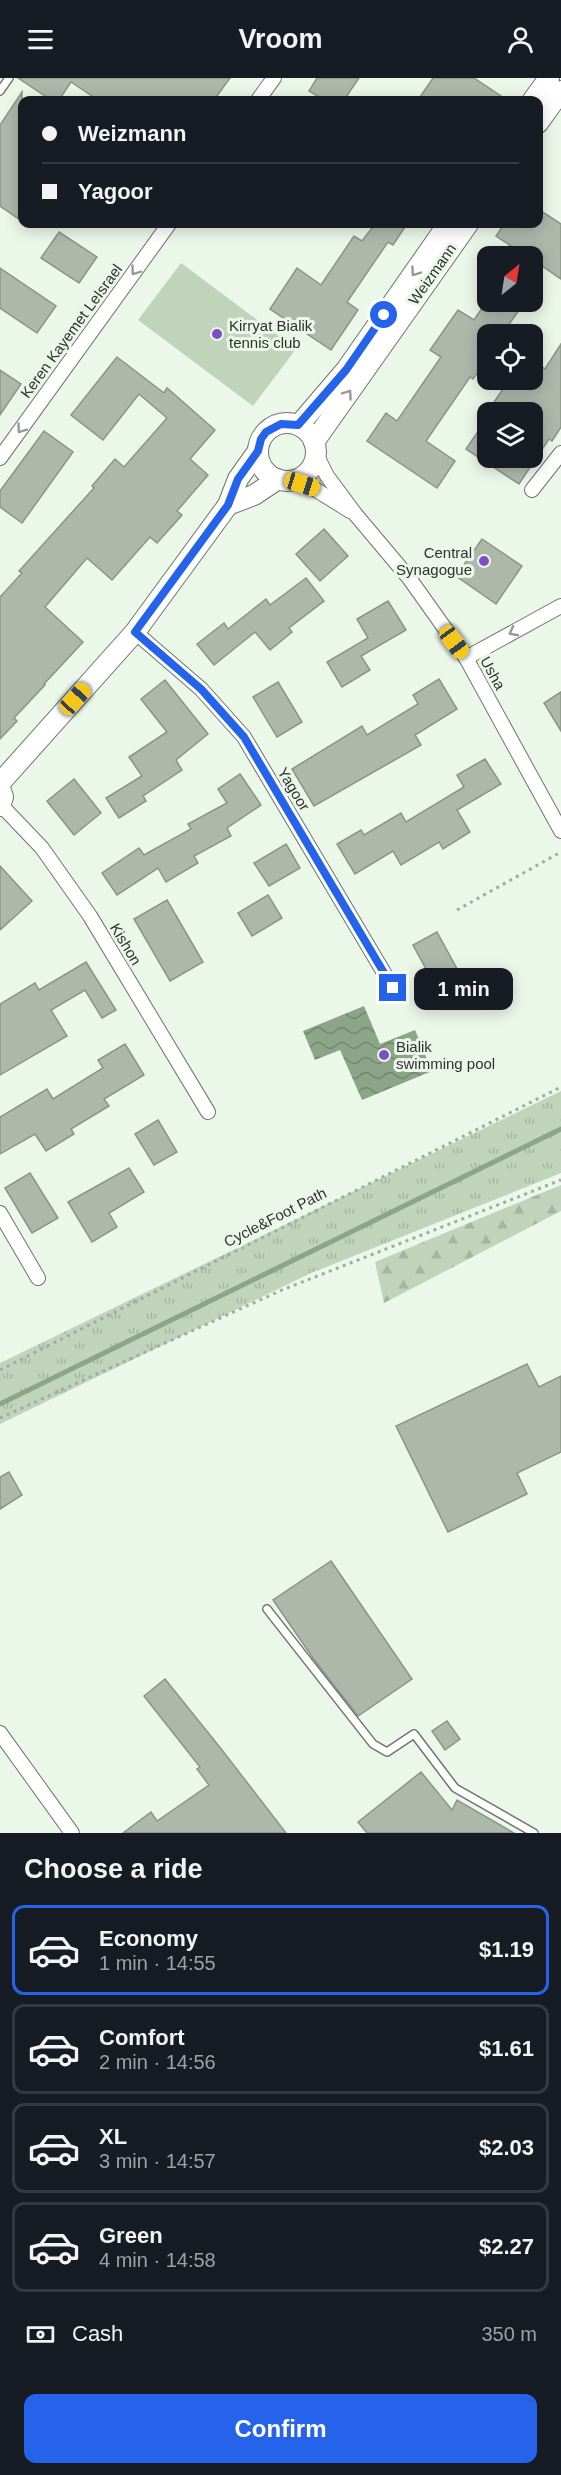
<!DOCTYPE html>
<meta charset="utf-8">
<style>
:root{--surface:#171b24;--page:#20242c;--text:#f1f3f6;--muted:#9ea1a6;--line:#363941;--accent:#2563eb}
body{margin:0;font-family:Helvetica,sans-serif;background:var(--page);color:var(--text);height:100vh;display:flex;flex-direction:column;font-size:22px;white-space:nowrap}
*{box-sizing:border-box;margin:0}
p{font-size:20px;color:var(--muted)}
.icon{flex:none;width:33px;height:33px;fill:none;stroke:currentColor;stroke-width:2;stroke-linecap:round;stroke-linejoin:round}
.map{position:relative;height:1755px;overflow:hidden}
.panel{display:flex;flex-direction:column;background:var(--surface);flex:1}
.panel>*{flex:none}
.hud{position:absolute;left:18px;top:18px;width:525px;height:132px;border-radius:12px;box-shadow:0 3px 15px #0003;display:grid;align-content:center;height:132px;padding:0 24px;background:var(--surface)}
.needle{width:39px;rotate:30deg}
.buttons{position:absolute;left:477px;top:168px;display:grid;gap:12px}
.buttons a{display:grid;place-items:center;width:66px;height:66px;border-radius:12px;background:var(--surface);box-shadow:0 3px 15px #0003;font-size:30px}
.end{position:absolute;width:27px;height:27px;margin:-14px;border:8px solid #2563eb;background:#fff;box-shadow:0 0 0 3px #fff}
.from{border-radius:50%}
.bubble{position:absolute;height:42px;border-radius:12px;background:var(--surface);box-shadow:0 3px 15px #0003;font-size:20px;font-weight:600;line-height:42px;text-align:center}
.car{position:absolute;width:18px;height:36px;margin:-18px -9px;border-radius:8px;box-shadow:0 0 4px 2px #0007;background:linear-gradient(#f5c518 24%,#345 0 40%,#f5c518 0 76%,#345 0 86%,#f5c518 0)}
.hud b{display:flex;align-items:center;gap:21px;height:57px;font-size:22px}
.hud b+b{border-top:2px solid var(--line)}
.hud i{width:15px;height:15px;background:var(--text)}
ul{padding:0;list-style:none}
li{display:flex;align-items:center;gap:18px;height:90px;margin:0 12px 9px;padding:0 12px;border:3px solid var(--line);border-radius:12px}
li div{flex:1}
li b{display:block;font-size:22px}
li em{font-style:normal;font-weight:600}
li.active{border-color:var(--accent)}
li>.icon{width:54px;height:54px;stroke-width:1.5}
h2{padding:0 24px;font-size:27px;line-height:72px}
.pay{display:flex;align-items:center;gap:15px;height:66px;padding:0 24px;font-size:22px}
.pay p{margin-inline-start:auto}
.button{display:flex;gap:12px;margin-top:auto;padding:12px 24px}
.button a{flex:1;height:69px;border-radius:12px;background:var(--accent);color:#fff;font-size:24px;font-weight:600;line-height:69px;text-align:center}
header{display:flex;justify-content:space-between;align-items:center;height:78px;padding:0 24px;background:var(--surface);font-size:27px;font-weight:600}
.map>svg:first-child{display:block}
</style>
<header><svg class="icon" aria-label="menu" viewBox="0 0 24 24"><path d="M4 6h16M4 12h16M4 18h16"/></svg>Vroom<svg class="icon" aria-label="person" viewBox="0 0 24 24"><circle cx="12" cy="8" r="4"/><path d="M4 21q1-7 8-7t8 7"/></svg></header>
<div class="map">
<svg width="561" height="1755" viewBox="0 0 561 1755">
<defs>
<pattern id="grass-tufts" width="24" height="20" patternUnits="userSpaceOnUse" patternTransform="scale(1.5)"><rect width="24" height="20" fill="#bfd4bb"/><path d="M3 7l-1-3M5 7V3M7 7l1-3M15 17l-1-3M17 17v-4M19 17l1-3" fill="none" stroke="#a4b6a1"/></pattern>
<pattern id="forest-firs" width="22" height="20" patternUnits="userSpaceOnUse" patternTransform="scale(1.5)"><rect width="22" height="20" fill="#bfd4bb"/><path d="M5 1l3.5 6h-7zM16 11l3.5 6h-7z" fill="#a4b6a1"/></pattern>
<pattern id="water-waves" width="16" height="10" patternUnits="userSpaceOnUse" patternTransform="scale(1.5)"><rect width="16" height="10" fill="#8ca487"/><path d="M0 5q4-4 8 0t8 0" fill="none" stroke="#73866f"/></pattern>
</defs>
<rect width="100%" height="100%" fill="#ebf7e9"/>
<!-- grass -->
<polygon fill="url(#grass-tufts)" points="561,1013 561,1095 311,1195 0,1346 0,1285"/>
<!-- forest -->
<polygon fill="url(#forest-firs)" points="561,1107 561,1133 384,1225 375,1184"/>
<!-- garden -->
<polygon fill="#bfd4bb" points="181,185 296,271 253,328 138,242"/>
<!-- water -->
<polygon fill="url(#water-waves)" points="364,928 380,966 415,952 432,993 362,1022 340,972 315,982 303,953"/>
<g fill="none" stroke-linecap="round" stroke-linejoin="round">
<!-- stream -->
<polyline stroke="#8ca487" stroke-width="5" points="0,1326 561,1051"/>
</g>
<!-- building -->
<g fill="#adb8ab" stroke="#8a9588" stroke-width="1.5">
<polygon points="18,0 230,0 214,22 98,22 71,4 59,22 51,22"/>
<polygon points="317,0 359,0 344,22 324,22 309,13"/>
<polygon points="433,0 474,0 507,22 418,22"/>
<polygon points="22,14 22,143 0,128 0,47"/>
<polygon points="538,131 561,146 561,201 532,181 532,178 526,178 496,158 504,146 538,146"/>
<polygon points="375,146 407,146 393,167 388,164 347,224 358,232 331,272 270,231 297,190 321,207 354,158 362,163"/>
<polygon points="59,154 97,179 79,205 41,180"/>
<polygon points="0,190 56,228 37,255 0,230"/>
<polygon points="486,224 525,224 502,256 488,256 488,280 473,301 470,299 426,363 455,383 437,410 367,363 386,335 397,343 441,279 430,272 458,232 474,242"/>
<polygon points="561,266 561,349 552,363 549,361 519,406 466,371 488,339 488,380 532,380 532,334 509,334 494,324 509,302 532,302 532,283 545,291"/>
<polygon points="117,279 164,315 167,310 215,352 190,381 208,397 177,433 182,437 157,465 150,459 112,502 87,480 45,529 83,564 44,606 45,607 14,640 17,643 0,661 0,519 22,495 19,493 94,410 92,408 115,381 124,389 167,340 139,316 103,362 71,337"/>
<polygon points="0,292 21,306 0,337"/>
<polygon points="44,353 73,374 22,445 0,429 0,413"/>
<polygon points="324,451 348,478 320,503 296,476"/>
<polygon points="482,461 522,488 496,526 456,498"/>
<polygon points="306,500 324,523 289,550 292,554 270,572 255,554 214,587 197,566 224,545 228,551 266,521 270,527"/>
<polygon points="388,523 406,552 361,578 370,592 342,609 327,584 368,560 357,541"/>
<polygon points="439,601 457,631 415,657 421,667 314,728 292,691 362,648 367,657 418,626 413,617"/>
<polygon points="165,602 208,656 176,682 182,692 143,718 146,723 119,740 106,720 142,698 129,679 167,654 141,621"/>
<polygon points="278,604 302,644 277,659 253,619"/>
<polygon points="561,614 561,653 544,625"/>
<polygon points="485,681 501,706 457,732 470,754 443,771 439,764 401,787 393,773 355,796 337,766 361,752 364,757 401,735 406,744 464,709 457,697"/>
<polygon points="240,696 261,727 227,750 231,758 194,778 198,785 166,804 158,790 117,817 102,795 139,770 144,777 191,751 188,746 227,725 218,711"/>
<polygon points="74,701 101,735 74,757 47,723"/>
<polygon points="286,766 300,790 269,808 254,785"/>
<polygon points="0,788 32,823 0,852"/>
<polygon points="268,817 282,840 252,858 238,835"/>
<polygon points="167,822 203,884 170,903 134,841"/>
<polygon points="437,854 462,900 438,913 413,867"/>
<polygon points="86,884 116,932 102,940 85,912 51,932 67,958 0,997 0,926 35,905 39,912"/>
<polygon points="125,966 144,997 104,1021 109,1028 71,1051 74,1056 46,1073 35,1056 0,1076 0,1039 47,1011 53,1021 103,990 98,982"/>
<polygon points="158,1042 177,1074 154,1087 135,1056"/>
<polygon points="129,1090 144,1114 109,1135 117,1149 92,1164 68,1124"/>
<polygon points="30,1095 58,1140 32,1155 5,1110"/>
<polygon points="527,1286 539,1309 561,1298 561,1374 517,1395 527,1416 448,1454 396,1348"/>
<polygon points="9,1394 22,1417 0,1431 0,1399"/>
<polygon points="331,1483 412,1601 358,1638 315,1583 273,1522"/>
<polygon points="165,1601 222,1672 286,1755 123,1755 151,1734 157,1743 209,1707 197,1691 200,1689 144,1618"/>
<polygon points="447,1643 460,1661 445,1672 432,1653"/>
<polygon points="421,1694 452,1732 457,1722 514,1755 367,1755 358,1744"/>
</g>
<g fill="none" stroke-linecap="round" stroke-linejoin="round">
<!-- lane casing -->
<g stroke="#6d776b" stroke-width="10">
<g id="lane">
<polyline points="0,13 9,0"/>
<polyline points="267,1531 373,1666 387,1674 414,1656 455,1710 534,1755"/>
</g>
</g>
<!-- street casing -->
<g stroke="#6d776b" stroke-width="16">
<g id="street">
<polyline points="258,22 274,0"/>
<polyline points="316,376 327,398 356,437 409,500 466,580 561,753"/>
<polyline points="0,380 169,146"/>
<polyline points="290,403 313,410 350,433"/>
<polyline points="532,412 561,375"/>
<polyline points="135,554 201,611 244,659 393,910"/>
<polyline points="466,580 561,528"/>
<polyline points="1,727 42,770 90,838 208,1034"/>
<polyline points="0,1135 38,1200"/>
<polyline points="0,1655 72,1755"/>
</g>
</g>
<!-- secondary casing -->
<g stroke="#6d776b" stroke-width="22">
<g id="secondary">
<polyline points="533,22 549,0"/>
<polyline points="538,45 561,13"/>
<circle cx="287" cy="374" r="29"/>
<polyline points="299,347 346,292 448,146"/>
<polyline points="314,364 468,146"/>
<polyline points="228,427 254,417 278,401"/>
<polyline points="0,705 135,554 228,427 238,401 258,373"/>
<polyline points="0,710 3,719 0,728"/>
</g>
</g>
<!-- path -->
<g stroke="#a2aba1" stroke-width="3" stroke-dasharray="3 4.5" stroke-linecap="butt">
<polyline points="457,832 561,774"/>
<polyline points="0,1292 561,1009"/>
<polyline points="0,1340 282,1212 561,1102"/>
</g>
<!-- lane -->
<use href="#lane" stroke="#fff" stroke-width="7"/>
<!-- street -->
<use href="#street" stroke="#fff" stroke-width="14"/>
<!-- secondary -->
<use href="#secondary" stroke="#fff" stroke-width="20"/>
</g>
<!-- one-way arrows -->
<defs><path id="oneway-chevron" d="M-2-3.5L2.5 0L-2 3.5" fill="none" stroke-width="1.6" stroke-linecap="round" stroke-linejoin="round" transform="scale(1.5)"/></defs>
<g stroke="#979996">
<use href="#oneway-chevron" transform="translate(135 193) rotate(126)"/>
<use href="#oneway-chevron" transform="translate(415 194) rotate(125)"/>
<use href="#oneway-chevron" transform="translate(348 316) rotate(-55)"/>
<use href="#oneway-chevron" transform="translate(21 351) rotate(126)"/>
<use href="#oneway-chevron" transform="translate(513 554) rotate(152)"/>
</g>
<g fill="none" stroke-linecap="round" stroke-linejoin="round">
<!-- route -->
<polyline stroke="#2563eb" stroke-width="8" points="384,237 346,292 298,347 281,346 266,354 261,361 258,373 238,401 228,427 135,554 201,611 244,659 393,910"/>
</g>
<!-- markers -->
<g fill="#7f4ec6" stroke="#ebf7e9" stroke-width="2">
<circle cx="217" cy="256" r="6"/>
<circle cx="484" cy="483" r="6"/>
<circle cx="384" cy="977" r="6"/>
</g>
<g text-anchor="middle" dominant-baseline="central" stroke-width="6" stroke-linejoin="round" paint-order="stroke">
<!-- street labels -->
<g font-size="15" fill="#2f332e" stroke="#ebf7e9">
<text transform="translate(432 196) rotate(-55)">Weizmann</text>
<text transform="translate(71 253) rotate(-54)">Keren Kayemet LeIsrael</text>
<text transform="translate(493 595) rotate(61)">Usha</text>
<text transform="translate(294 711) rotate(59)">Yagoor</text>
<text transform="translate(126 866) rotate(59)">Kishon</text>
<text transform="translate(275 1139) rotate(-27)">Cycle&amp;Foot Path</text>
</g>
<!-- poi labels -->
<g font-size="15" fill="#2f332e" stroke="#ebf7e9" text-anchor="start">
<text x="229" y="247">Kirryat Bialik<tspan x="229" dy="17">tennis club</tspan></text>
<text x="472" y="474" text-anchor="end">Central<tspan x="472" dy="17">Synagogue</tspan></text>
<text x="396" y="968">Bialik<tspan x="396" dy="17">swimming pool</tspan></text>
</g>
</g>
</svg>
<div class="buttons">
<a><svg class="needle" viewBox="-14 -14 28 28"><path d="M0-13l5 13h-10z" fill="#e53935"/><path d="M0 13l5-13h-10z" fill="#9ea1a6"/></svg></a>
<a><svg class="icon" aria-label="locate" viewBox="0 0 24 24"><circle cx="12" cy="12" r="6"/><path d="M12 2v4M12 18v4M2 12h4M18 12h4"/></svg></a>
<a><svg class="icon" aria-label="layers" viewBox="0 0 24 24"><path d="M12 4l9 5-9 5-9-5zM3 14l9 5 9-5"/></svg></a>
</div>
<i class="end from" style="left:384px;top:237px"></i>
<i class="end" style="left:393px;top:910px"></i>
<div class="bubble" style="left:414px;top:890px;width:99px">1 min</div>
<i class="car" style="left:302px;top:406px;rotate:107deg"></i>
<i class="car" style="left:454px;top:564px;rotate:144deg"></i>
<i class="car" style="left:75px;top:621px;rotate:42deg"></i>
<div class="hud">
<b><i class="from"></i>Weizmann</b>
<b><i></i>Yagoor</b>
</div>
</div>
<section class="panel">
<h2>Choose a ride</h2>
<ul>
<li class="active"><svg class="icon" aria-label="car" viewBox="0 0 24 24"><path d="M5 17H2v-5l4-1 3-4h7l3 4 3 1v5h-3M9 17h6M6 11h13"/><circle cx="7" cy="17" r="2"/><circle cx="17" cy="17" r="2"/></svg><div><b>Economy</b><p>1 min · 14:55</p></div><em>$1.19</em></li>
<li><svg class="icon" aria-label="car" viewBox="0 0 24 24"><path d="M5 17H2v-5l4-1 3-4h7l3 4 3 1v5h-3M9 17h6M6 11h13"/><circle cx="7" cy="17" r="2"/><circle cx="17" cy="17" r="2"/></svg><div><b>Comfort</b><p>2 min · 14:56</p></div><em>$1.61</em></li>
<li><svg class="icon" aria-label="car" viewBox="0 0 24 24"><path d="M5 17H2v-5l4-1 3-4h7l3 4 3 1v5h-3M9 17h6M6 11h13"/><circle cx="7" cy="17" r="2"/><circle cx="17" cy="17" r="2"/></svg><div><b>XL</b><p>3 min · 14:57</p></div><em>$2.03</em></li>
<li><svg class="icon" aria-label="car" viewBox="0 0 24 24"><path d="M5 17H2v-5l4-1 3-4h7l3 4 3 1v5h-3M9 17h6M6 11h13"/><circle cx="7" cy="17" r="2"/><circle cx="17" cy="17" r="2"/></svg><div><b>Green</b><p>4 min · 14:58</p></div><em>$2.27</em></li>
</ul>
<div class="pay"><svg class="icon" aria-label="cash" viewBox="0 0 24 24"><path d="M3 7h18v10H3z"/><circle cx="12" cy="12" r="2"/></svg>Cash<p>350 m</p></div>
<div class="button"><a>Confirm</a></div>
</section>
